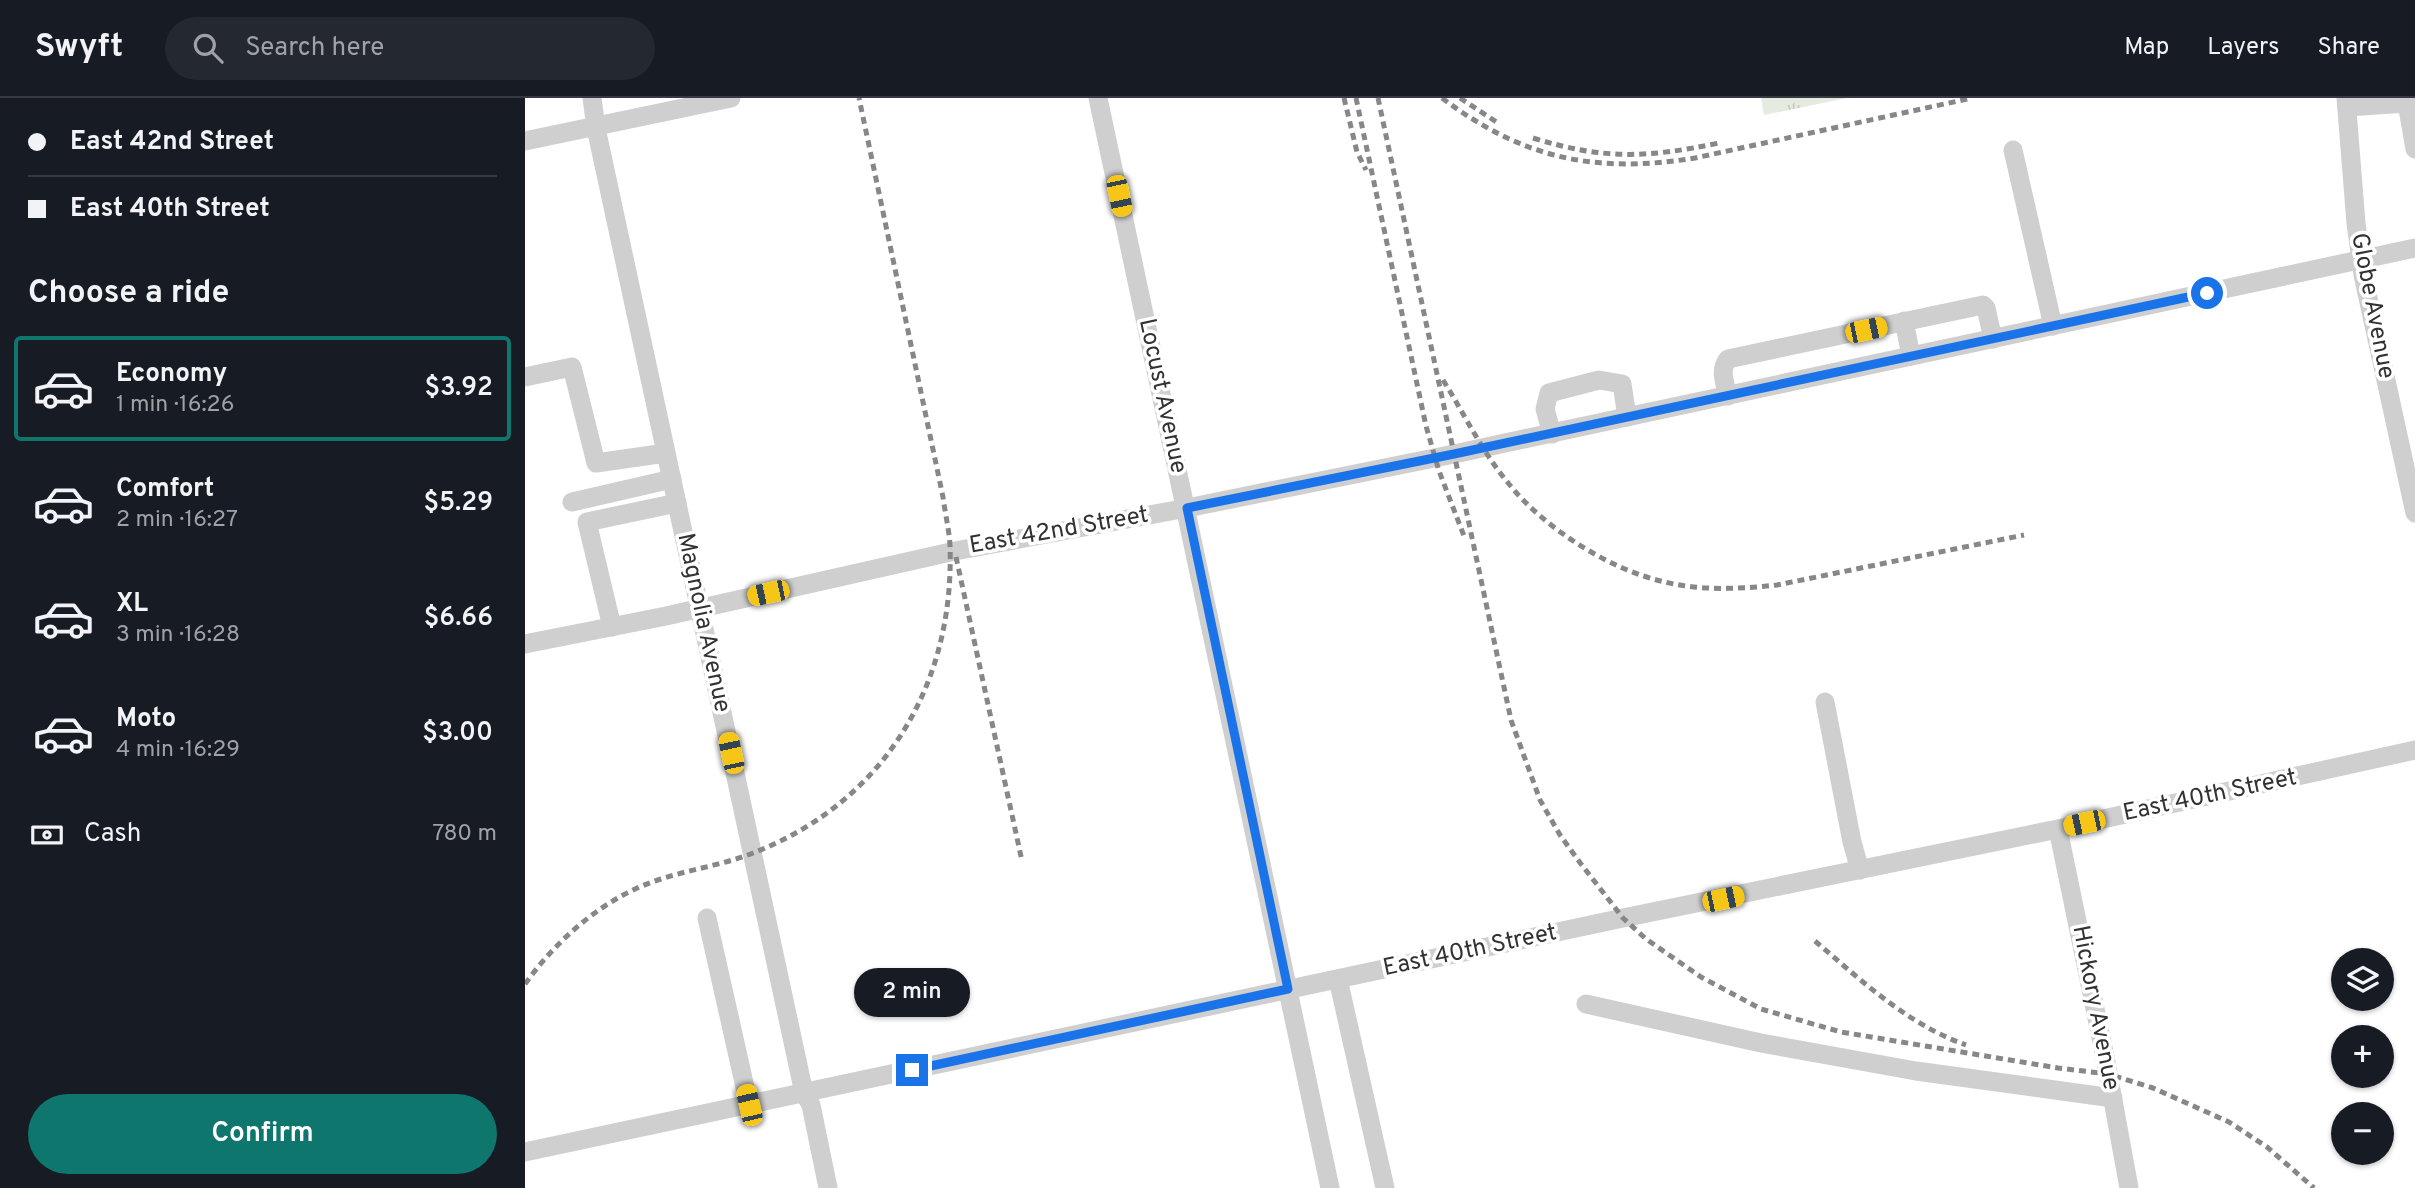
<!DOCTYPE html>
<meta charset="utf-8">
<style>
:root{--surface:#171b24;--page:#242831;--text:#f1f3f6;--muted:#9ea1a6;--line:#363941;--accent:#0f766e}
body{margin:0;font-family:Overpass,sans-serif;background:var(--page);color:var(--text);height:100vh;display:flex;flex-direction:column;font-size:26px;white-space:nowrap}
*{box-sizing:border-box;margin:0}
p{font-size:23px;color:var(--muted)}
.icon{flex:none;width:38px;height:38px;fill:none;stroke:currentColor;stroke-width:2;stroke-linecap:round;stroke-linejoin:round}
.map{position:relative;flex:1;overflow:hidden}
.sheet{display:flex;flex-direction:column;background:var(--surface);width:525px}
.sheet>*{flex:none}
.top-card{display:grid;align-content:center;height:154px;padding:0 28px;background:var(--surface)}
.controls{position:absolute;left:1806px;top:850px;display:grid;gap:14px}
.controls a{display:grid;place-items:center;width:63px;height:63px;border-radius:50%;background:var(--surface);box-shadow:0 2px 5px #0004;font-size:35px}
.end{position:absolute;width:32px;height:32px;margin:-16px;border:9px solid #1a73e8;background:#fff;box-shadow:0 0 0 4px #fff}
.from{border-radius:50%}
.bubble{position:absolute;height:49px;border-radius:24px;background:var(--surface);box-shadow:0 2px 5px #0004;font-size:23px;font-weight:600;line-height:49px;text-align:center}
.car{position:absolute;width:21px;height:42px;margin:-21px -10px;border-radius:9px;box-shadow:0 0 5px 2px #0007;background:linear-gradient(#f5c518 24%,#345 0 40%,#f5c518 0 76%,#345 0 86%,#f5c518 0)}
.top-card b{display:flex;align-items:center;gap:24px;height:66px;font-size:26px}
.top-card b+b{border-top:2px solid var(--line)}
.top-card i{width:18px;height:18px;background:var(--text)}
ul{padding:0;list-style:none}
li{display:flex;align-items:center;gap:21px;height:105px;margin:0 14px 10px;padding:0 14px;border:4px solid transparent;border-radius:7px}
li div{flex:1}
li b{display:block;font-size:26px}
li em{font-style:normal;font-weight:600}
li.active{border-color:var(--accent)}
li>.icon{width:63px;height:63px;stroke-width:1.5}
h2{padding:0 28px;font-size:32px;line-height:84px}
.pay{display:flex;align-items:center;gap:18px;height:77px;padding:0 28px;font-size:26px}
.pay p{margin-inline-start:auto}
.primary-button{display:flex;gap:14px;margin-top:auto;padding:14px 28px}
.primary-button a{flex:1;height:80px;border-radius:42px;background:var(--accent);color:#fff;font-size:28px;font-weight:600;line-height:80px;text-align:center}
header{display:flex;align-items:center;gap:42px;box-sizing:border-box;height:98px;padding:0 35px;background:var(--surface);border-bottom:2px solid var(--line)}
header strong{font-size:33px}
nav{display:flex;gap:38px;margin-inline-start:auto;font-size:24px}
.search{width:490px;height:63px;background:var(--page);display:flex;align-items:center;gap:18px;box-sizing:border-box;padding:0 24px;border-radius:38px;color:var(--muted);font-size:26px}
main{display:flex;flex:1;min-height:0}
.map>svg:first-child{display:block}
</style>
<header>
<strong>Swyft</strong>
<div class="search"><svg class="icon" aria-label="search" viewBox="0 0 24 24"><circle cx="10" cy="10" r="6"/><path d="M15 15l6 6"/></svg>Search here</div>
<nav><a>Map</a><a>Layers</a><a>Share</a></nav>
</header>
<main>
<section class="sheet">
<div class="top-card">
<b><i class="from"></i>East 42nd Street</b>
<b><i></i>East 40th Street</b>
</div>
<h2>Choose a ride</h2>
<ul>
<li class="active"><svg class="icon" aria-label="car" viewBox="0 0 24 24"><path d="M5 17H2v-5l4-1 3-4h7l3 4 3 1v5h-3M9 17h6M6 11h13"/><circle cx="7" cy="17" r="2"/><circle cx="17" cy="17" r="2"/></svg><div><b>Economy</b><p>1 min · 16:26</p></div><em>$3.92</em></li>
<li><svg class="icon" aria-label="car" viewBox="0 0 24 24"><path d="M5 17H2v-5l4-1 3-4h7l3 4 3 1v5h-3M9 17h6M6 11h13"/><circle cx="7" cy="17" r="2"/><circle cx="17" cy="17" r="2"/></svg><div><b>Comfort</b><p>2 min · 16:27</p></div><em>$5.29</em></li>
<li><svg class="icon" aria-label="car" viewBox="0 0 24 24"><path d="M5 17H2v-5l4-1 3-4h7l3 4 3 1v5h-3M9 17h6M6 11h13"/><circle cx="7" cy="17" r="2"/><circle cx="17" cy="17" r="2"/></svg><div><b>XL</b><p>3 min · 16:28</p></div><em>$6.66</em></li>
<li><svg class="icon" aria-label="car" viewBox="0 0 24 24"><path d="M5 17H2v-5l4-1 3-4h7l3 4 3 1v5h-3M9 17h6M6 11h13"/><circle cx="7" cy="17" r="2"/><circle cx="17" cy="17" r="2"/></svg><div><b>Moto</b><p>4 min · 16:29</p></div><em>$3.00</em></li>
</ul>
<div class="pay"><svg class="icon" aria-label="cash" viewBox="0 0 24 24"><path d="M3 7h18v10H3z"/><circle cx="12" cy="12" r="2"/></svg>Cash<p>780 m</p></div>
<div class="primary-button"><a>Confirm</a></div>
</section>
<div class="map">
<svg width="1890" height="1090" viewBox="0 0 1890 1090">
<defs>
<pattern id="park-tufts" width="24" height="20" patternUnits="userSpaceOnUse" patternTransform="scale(1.75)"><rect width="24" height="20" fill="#e5ebdf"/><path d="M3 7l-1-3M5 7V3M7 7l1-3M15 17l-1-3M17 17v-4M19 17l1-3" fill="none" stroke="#c5cac0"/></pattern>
</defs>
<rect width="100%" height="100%" fill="#fff"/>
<!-- park -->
<polygon fill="url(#park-tufts)" points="1236,0 1322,0 1239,17"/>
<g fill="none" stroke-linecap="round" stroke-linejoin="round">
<!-- minor -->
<g stroke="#cfcfcf" stroke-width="19">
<polyline points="67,0 71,30 279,995 286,1007 303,1090"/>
<polyline points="573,0 805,1090"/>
<polyline points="1821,0 1831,125 1838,177 1890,415"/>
<polyline points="1822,9 1882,5 1890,51"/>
<polyline points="0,43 206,0"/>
<polyline points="1488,52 1528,228"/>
<polyline points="1379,223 1386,258"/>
<polyline points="0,279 47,269 71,365 141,355"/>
<path d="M 1203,298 C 1200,285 1194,272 1203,261 L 1458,207 L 1461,210 L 1468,241"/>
<polyline points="1027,336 1020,311 1024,295 1074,282 1097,286 1102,319"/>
<polyline points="47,404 147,381"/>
<polyline points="87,529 62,424 152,405"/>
<polyline points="0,546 141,518 430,453 662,410 929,356 1890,150"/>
<polyline points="1300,604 1327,744 1335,772"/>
<polyline points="1533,731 1581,964 1604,1090"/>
<polyline points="182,820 224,1007"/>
<polyline points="813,881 860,1090"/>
<polyline points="1061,906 1236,945 1391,973 1588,1000"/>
<polyline points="0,1054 1098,820 1533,731 1890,652"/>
</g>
<!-- rail -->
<g stroke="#878787" stroke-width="5" stroke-dasharray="7 5" stroke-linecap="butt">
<polyline points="819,0 832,54 841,72"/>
<polyline points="831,0 901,328 914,373 939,438"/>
<polyline points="853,0 986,622 1015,702 1035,737 1056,766 1098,820 1121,841 1176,879 1236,911 1316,934 1533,970 1583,976 1628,990 1704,1024 1742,1049 1789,1090"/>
<path d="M 917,0 C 998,61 1071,76 1170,60 L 1447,0"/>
<polyline points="935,0 973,25"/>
<path d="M 1008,40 C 1080,62 1121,60 1194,45"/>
<path d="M 918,282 C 940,317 957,354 984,386 C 1019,430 1085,472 1140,484 C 1177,493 1215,491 1252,487 L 1499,437"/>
<polyline points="431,459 497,763"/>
<path d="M 1290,843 C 1337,883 1382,926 1441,947"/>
<path d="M 0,886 C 33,840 81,798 136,781 C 166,771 198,767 228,755 C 360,704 430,586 425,447 C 424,431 420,415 418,399 L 334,0"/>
</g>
</g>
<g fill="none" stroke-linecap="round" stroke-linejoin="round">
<!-- route -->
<polyline stroke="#1a73e8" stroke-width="9" points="387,972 763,891 662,410 929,356 1682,195"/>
</g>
<g text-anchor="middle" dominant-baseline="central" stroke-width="7" stroke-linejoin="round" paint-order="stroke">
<!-- street labels -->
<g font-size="24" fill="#323232" stroke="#fff">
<text transform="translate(1847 208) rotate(79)">Globe Avenue</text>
<text transform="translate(637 298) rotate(78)">Locust Avenue</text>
<text transform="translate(534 433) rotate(-10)">East 42nd Street</text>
<text transform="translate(178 525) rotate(78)">Magnolia Avenue</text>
<text transform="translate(1685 698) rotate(-12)">East 40th Street</text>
<text transform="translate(945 853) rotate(-12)">East 40th Street</text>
<text transform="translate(1570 910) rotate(79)">Hickory Avenue</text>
</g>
</g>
</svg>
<div class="controls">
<a><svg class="icon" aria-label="layers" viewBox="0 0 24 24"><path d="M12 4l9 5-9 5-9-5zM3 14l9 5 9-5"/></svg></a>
<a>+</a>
<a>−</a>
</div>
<i class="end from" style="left:1682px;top:195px"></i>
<i class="end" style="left:387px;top:972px"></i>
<div class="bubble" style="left:329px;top:870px;width:116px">2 min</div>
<i class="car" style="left:594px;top:98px;rotate:168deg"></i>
<i class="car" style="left:1341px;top:232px;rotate:78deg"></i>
<i class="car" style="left:243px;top:495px;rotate:258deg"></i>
<i class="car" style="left:206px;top:655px;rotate:348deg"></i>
<i class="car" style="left:1559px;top:725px;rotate:258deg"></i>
<i class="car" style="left:1198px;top:801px;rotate:78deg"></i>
<i class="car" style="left:224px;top:1007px;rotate:347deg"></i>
</div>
</main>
